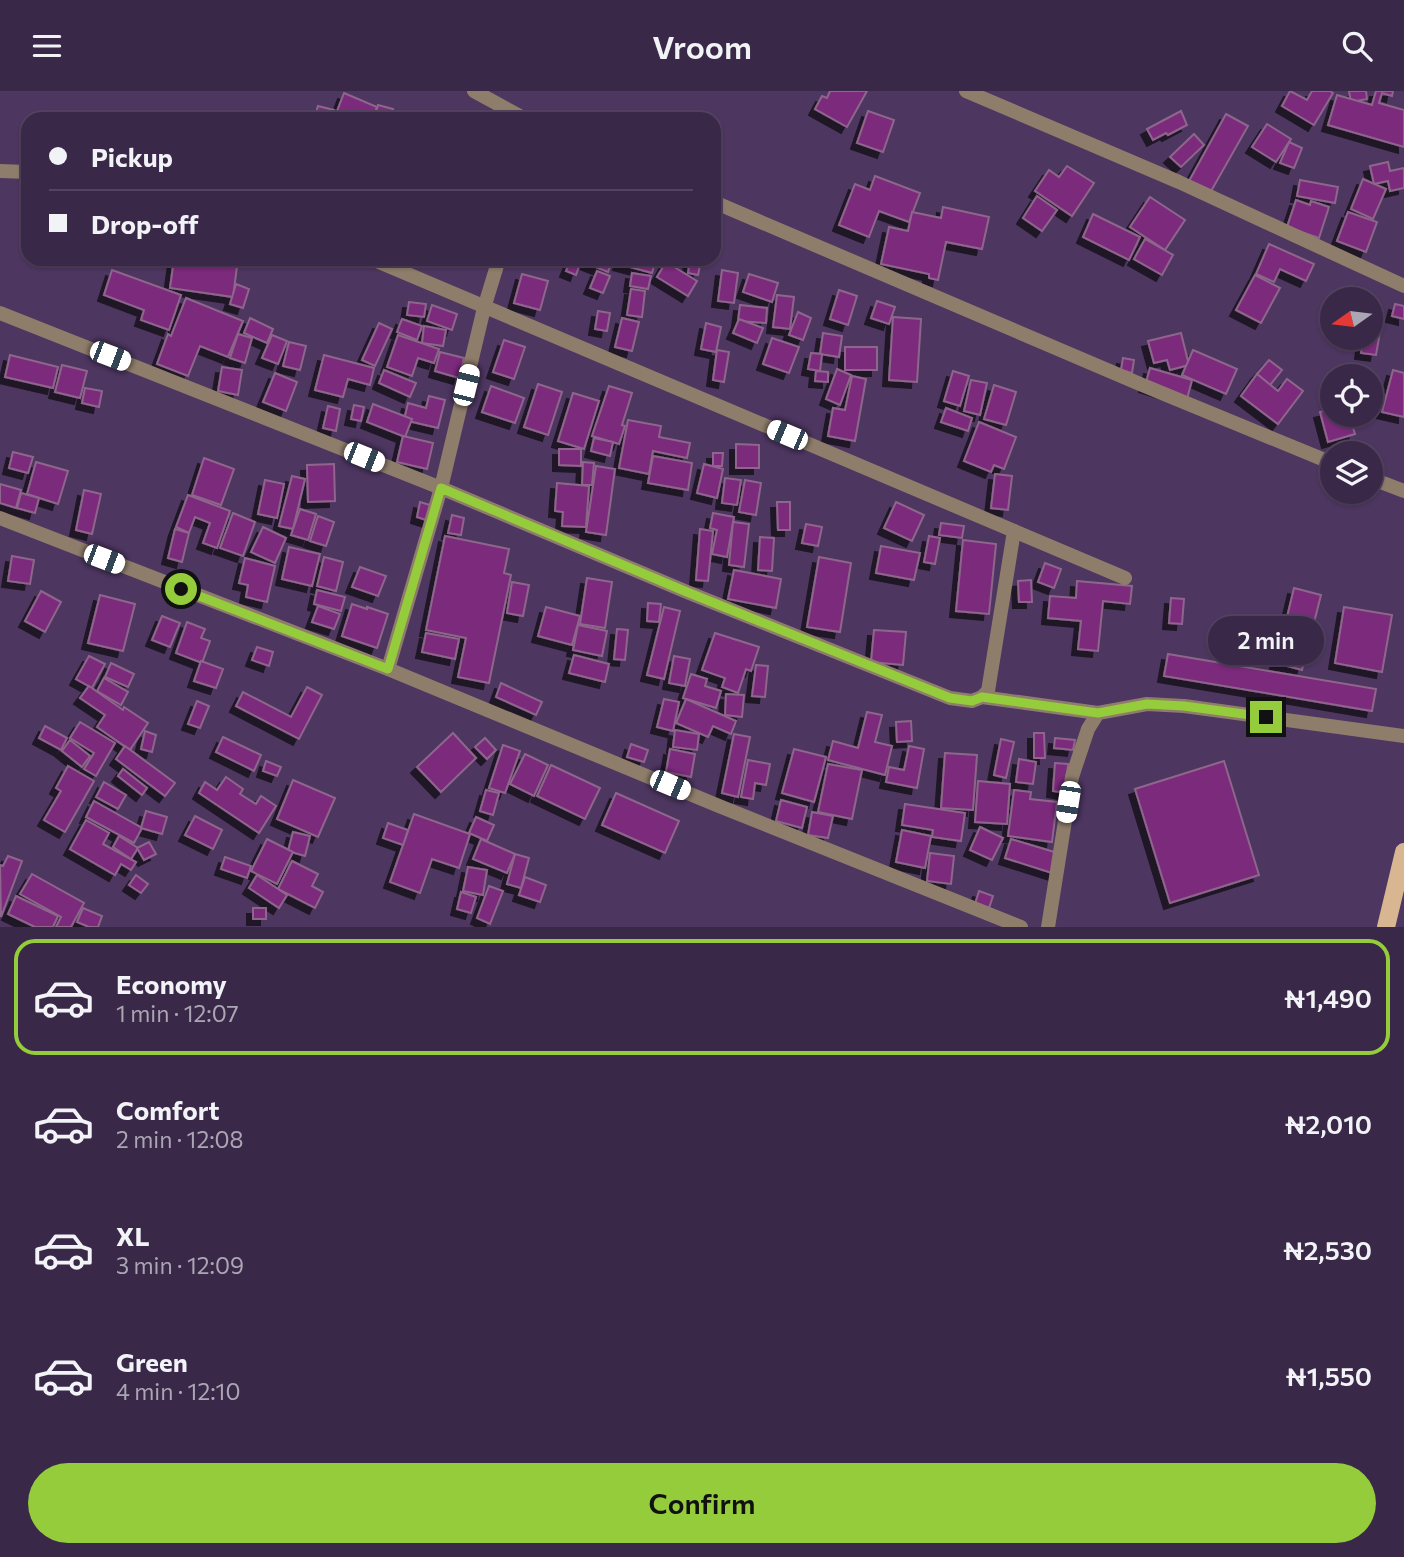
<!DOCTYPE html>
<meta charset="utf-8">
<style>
:root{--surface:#3a2848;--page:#453452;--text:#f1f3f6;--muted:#aba6b4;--line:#544460;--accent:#94cc3c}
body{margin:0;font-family:Commissioner,sans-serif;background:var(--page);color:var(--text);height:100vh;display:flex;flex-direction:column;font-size:26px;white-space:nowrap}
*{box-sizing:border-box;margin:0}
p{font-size:23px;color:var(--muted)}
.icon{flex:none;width:38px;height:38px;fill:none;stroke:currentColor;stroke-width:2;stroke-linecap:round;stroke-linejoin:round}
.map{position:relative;height:836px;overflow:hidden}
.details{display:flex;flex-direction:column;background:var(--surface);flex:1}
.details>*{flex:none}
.hud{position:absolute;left:21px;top:21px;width:700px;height:154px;border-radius:21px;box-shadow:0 2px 5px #0004,0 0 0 2px var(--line);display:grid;align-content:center;height:154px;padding:0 28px;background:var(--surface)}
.needle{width:46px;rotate:256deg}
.controls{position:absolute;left:1320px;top:196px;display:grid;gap:14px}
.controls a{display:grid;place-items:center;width:63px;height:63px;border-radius:50%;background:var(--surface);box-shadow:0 2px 5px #0004,0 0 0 2px var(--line);font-size:35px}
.end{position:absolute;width:32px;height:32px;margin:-16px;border:9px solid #94cc3c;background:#111;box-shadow:0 0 0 4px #111}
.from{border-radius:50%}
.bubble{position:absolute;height:49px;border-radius:24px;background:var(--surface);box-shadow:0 2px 5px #0004,0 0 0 2px var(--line);font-size:23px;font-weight:600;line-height:49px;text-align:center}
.car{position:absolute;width:21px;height:42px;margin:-21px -10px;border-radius:9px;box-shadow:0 0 5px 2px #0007;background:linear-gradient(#fff 24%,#345 0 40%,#fff 0 76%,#345 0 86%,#fff 0)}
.hud b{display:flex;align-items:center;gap:24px;height:66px;font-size:26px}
.hud b+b{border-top:2px solid var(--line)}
.hud i{width:18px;height:18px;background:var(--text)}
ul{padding:12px 0 0;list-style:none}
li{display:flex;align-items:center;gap:21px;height:116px;margin:0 14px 10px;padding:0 14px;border:4px solid transparent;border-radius:21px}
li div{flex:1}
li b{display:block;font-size:26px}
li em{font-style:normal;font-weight:600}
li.current{border-color:var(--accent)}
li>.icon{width:63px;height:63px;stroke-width:1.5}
.cta{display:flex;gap:14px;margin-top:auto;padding:14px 28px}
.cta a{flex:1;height:80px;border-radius:42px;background:var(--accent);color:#111;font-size:28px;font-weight:600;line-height:80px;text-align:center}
header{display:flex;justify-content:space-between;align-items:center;height:91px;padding:0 28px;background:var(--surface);font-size:32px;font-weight:600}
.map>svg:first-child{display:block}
</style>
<header><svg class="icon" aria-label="menu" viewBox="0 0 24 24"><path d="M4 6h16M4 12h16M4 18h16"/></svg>Vroom<svg class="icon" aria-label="search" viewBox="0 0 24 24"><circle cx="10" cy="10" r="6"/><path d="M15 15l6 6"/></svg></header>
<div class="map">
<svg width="1404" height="836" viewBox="0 0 1404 836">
<defs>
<filter id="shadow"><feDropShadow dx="-6" dy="6" stdDeviation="0" flood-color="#0009"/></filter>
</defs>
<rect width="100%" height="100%" fill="#4d3660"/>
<!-- building -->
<g fill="#7c2a7b" stroke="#8e668c" stroke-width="2" filter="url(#shadow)">
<polygon points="830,0 867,0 847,36 815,18 822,5 827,7"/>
<polygon points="1290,0 1307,9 1312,0 1330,0 1333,2 1314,34 1282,15"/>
<polygon points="1349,0 1366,0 1367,8 1351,11"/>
<polygon points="1376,0 1393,0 1392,5 1382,2 1379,12 1404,19 1404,56 1328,34 1337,4 1372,14"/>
<polygon points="344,2 377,16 372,28 334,28"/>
<polygon points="378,14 393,18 391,28 374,28"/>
<polygon points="318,15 334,19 331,28 314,28"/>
<polygon points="868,20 894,29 883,61 857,52"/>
<polygon points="1181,20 1187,34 1168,44 1166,42 1153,49 1147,38"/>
<polygon points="1226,23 1248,35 1210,102 1189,90"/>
<polygon points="1267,33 1291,48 1276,71 1252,56"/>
<polygon points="1194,43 1204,54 1181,76 1170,66"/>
<polygon points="1289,51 1302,57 1294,77 1280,72"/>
<polygon points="1388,71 1390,80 1404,77 1404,97 1390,100 1388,90 1374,93 1370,75"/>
<polygon points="1067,75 1094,92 1072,125 1035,100 1049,79 1059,86"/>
<polygon points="875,85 920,102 909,131 879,120 869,146 839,134 855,93 870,99"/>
<polygon points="1363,88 1386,98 1373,128 1351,118"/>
<polygon points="1300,89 1338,96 1335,112 1297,105"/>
<polygon points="1037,105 1057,119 1042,140 1023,127"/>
<polygon points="1150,106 1185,129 1165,159 1130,136"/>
<polygon points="1296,109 1310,114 1311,110 1329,116 1319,147 1287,136"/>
<polygon points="943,116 989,126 982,158 946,151 938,189 929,187 929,183 881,173 889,136 908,140 912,121 941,127"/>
<polygon points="1348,121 1377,131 1366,161 1337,150"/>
<polygon points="1093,123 1140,146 1129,169 1083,146"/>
<polygon points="1145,148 1173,164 1162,184 1134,168"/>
<polygon points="1269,153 1314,173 1306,190 1280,178 1274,191 1256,183"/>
<polygon points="174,168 238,168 233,206 170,197"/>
<polygon points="571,168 605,168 612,170 608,181 581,170 576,184 566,180"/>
<polygon points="621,168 656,168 652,182 619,173"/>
<polygon points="690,168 701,170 698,184 688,182"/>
<polygon points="666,171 697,190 688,205 657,186"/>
<polygon points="112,179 181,204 169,239 141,229 144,219 104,204"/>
<polygon points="722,179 738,182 734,212 718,210"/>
<polygon points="597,180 610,185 603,202 590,197"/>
<polygon points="632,182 651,185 648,198 630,195"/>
<polygon points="522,183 548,190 540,219 514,212"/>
<polygon points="749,183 778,192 772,211 743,201"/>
<polygon points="1255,184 1280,197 1261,232 1236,219"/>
<polygon points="236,193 249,198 243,217 230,213"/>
<polygon points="631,198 645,200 642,226 627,224"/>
<polygon points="839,199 857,205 848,234 830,228"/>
<polygon points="777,204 794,206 790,238 773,236"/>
<polygon points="186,207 243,230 228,266 200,255 188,285 157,273 168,243 171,245"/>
<polygon points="877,210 895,216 889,233 871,227"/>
<polygon points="409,211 426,213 424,226 407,224"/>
<polygon points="1395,213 1404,215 1404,228 1392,225"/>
<polygon points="432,214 457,223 452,239 427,230"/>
<polygon points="740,214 767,217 766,232 738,230"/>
<polygon points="598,220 610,222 607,240 595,238"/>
<polygon points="798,221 811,227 803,249 789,244"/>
<polygon points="893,226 921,228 917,291 889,289"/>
<polygon points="250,227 273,238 267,252 244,242"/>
<polygon points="622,227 639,231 632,260 615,256"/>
<polygon points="402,228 422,235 417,249 397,241"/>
<polygon points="739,228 763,237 757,252 733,242"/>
<polygon points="379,232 392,238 375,275 362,269"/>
<polygon points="706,232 721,236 716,261 701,258"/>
<polygon points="424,235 446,239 443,255 422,252"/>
<polygon points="1370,239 1380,241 1376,264 1361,262 1363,247 1370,247"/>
<polygon points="823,242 842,245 839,266 820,263"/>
<polygon points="1181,242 1189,274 1170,279 1167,269 1154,272 1148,250"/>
<polygon points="238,243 252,247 245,272 230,267"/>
<polygon points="272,244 287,250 278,273 262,267"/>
<polygon points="398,244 439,258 434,272 418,267 412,285 387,276"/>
<polygon points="772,247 799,256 789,282 763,273"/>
<polygon points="504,249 525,256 514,288 493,281"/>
<polygon points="289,251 306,255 300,279 283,275"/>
<rect x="845" y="256" width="32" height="23"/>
<polygon points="717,259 729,261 724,291 713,289"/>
<polygon points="1193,259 1237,278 1226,303 1182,284"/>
<polygon points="440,261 464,267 459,287 435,280"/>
<polygon points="811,262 822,263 820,280 808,278"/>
<polygon points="10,264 58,276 53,297 5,286"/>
<polygon points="324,264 374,277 370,294 348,288 343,306 315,299"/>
<polygon points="1123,267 1134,269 1132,282 1121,279"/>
<polygon points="1269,269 1282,279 1270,294 1257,283"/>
<polygon points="62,274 87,280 80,307 55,301"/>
<polygon points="222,276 242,279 238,304 218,300"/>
<polygon points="1150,277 1192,289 1187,308 1145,295"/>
<polygon points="837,278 851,284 840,314 826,308"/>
<polygon points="384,279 416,292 410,306 379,292"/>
<polygon points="1393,279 1404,282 1404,326 1382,321"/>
<polygon points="816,280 828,281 828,291 815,290"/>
<polygon points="953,280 969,285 960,315 944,310"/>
<polygon points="275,282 297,291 286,320 263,311"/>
<polygon points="1257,283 1278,300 1287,288 1303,300 1278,333 1241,305"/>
<polygon points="852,285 866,288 855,350 828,345 833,317 845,319"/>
<polygon points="971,289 987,292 980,324 964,320"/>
<polygon points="538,293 562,301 548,344 524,336"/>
<polygon points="994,294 1016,301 1006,334 984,328"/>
<polygon points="491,295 524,307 515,332 482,321"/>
<polygon points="609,295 632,302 622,334 625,335 619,353 592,345"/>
<polygon points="85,297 102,300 99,316 82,312"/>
<polygon points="573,302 599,310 584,358 558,350"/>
<polygon points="429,305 445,309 438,337 404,329 408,312 426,317"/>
<polygon points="373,313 412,328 405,346 367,331"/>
<polygon points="354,314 364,316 361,330 351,328"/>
<polygon points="328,315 340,318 336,340 323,337"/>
<polygon points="946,317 972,327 968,340 941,331"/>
<polygon points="1332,318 1332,324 1349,324 1355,343 1328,351 1320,321"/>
<polygon points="628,329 661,335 659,346 690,352 687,367 653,360 649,383 619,377"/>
<polygon points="979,331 1016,346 1004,378 994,374 991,381 964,370"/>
<polygon points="403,345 433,352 427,378 397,371"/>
<polygon points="594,347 613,351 610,365 591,360"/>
<polygon points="736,353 759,354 759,377 736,377"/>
<polygon points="559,358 581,358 581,375 559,374"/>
<polygon points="13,361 33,366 28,382 9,377"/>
<polygon points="713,362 723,362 722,375 713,375"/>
<polygon points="653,365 692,372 688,399 648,392"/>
<polygon points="204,367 234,378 221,414 192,404"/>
<polygon points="36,371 68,380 58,413 27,403"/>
<polygon points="583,371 594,372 592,394 582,394"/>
<polygon points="334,373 335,410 308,411 307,374"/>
<polygon points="704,373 723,378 717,407 697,402"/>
<polygon points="596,375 615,378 606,444 586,441"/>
<polygon points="995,383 1012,385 1008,419 991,417"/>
<polygon points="292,385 305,388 293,438 279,435"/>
<polygon points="725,387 741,389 737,414 722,412"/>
<polygon points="265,389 284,393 277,427 258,423"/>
<polygon points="745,389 761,392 756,424 739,421"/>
<polygon points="557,392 589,395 586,436 562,435 563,421 555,420"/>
<polygon points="0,393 21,399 16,417 0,412"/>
<polygon points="84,399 101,403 92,443 76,439"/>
<polygon points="21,402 39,407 35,422 17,417"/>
<polygon points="188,404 230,420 217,457 203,452 210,432 195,426 189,442 176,436"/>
<polygon points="420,411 433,415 429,430 417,426"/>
<polygon points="777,411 790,411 790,439 778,439"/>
<polygon points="896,411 924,424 912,450 884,437"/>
<polygon points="300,418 316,423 308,449 291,444"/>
<polygon points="233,422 255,431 243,465 220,457"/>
<polygon points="713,422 734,426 727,466 712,463 717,439 710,437"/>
<polygon points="452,424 464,427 461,444 448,442"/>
<polygon points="318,425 334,431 326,455 310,450"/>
<polygon points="733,431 749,433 744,476 729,474"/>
<polygon points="941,432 964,435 962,447 939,444"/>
<polygon points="806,433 822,436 818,455 802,452"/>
<polygon points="263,436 286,447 275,472 251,461"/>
<polygon points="175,438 189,442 182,471 168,467"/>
<polygon points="700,438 713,440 708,490 696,489"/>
<polygon points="445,445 509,458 504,482 511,484 489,592 458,586 466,547 426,539"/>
<polygon points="929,445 940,447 935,473 924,471"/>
<polygon points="760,446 774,447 772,480 758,479"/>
<polygon points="963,449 996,453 989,523 956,520"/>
<polygon points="881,455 920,462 914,489 876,482"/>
<polygon points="289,456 320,463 312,495 282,488"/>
<polygon points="12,465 34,469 30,493 8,490"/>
<polygon points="324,466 343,471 336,500 317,495"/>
<polygon points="819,466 851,472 840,541 807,536"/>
<polygon points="245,467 275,475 267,511 246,506 248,494 239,492"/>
<polygon points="1045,472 1061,478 1054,497 1038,491"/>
<polygon points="360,476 386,485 378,505 352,496"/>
<polygon points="734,479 781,488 776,517 728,508"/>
<polygon points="587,487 612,491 605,537 580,533"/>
<polygon points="1031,489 1032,511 1019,511 1018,490"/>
<polygon points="1077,490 1132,495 1130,513 1103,510 1098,560 1078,558 1081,530 1048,527 1050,505 1076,507"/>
<polygon points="512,491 529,494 523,525 507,522"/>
<polygon points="1294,497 1321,504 1302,579 1276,572"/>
<polygon points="317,499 345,506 341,520 314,513"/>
<polygon points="41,500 61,511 45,541 25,530"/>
<polygon points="100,504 135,513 123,560 88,552"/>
<polygon points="1171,507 1184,508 1182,533 1169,532"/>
<polygon points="648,512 661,513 659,531 647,530"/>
<polygon points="352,513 367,518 367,516 388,523 377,557 342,545"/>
<polygon points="318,515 340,523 334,538 312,531"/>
<polygon points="546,516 580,525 572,554 538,545"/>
<polygon points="664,516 680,520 664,588 647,584"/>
<polygon points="1344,516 1392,524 1382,581 1335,572"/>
<polygon points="162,525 180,532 170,556 152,549"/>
<polygon points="187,531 205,538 201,547 210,550 202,572 176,562"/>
<polygon points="578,534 607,540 602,565 573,559"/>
<polygon points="617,538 628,539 625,569 614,568"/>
<polygon points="874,539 906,541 903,574 871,571"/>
<polygon points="426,542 459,548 455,568 422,561"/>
<polygon points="715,542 759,556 751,580 746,578 738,602 722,596 725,587 702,579"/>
<polygon points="257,556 273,561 269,575 252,569"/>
<polygon points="1168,563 1376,598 1372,620 1164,585"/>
<polygon points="574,564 609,573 605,591 569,582"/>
<polygon points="89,565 105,573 92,597 76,588"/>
<polygon points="674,565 690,568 685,595 669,592"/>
<polygon points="201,570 223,578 216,597 194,590"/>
<polygon points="111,572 134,583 128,596 105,586"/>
<polygon points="756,574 768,575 765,606 752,605"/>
<polygon points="691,583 707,588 705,595 721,600 716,617 683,607"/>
<polygon points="104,587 128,601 121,614 97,600"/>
<polygon points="501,592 542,611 536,624 496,606"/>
<polygon points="89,595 123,619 124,616 148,632 130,659 97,636 105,624 80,607"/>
<polygon points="307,596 322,604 299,648 236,615 243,601 291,626"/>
<polygon points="726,603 744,604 742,626 725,624"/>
<polygon points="664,608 679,611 673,640 657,636"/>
<polygon points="686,608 736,630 731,643 713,635 708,646 676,632"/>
<polygon points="197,610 209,615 200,637 188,633"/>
<polygon points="867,621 882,624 875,651 892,655 885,684 828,669 833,650 858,657"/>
<polygon points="911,630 912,650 897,651 896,631"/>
<polygon points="80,631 115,652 96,685 84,678 94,662 70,647"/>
<polygon points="45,635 67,647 61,659 39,647"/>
<polygon points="675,639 699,643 697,659 673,656"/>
<polygon points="145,640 156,644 152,661 141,658"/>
<polygon points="453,642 476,667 441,701 417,676"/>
<polygon points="1034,642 1044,642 1045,667 1034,667"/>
<polygon points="734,643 750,646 738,706 722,702"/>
<polygon points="223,646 261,664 254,680 216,661"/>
<polygon points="485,647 496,659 487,668 475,656"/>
<polygon points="1055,647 1075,649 1073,659 1054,657"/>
<polygon points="1001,648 1014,651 1006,687 994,684"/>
<polygon points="70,649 90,665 82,676 62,660"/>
<polygon points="631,653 648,659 644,671 627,666"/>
<polygon points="503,654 520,660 505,702 489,697"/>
<polygon points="125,655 175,692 165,705 116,668"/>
<polygon points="909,655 924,658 917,697 886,691 889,676 904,679"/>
<polygon points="670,658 695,663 691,686 666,681"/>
<polygon points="794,658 826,666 814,711 782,702"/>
<polygon points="945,662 977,664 973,719 941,717"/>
<polygon points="525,663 548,674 534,705 510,693"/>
<polygon points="1019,668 1036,671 1033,693 1016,691"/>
<polygon points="748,669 770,673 766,694 755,692 753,708 741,706"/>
<polygon points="266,670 281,676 277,685 263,680"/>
<polygon points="1224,670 1259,784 1170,812 1135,698"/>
<polygon points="1055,672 1068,673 1065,702 1053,700"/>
<polygon points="828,673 862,679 852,728 818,721"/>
<polygon points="551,674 600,697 585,728 537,705"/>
<polygon points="68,675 94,690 65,741 44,729 61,700 56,697"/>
<polygon points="123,678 147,697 142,704 118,685"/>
<polygon points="226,686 243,698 240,703 256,713 261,705 276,715 259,742 199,702 205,691 217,699"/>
<polygon points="293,689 335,707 318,746 277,728"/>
<polygon points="978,690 1010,693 1007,733 975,731"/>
<polygon points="104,691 126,704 118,718 96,706"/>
<polygon points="486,699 499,702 493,724 480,720"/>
<polygon points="1014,699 1031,701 1030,708 1057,711 1052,751 1008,745"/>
<polygon points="616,702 679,730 665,762 602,734"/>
<polygon points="781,709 807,716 802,737 776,730"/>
<polygon points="94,710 142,737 134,752 86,726"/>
<polygon points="905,713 965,722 961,750 932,746 933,739 902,734"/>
<polygon points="146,720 167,726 162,743 141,737"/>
<polygon points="812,721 833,725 828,747 808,744"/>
<polygon points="414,723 470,743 459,777 432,768 420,802 390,791"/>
<polygon points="195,725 222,739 213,758 185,744"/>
<polygon points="476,726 494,734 487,750 469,742"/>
<polygon points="86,729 109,742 103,753 136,771 131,779 121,773 115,784 70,758"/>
<polygon points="388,732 408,739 403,754 383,747"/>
<polygon points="980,736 1003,747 992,769 970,759"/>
<polygon points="902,739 931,745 925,777 896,771"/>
<polygon points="293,741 310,745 305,765 288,760"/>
<polygon points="119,745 138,757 131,768 113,756"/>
<polygon points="267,748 293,761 277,793 251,780"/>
<polygon points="481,748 515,763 507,782 473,768"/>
<polygon points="1011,748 1061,763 1055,783 1005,767"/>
<polygon points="149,751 156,763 144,769 137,757"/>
<polygon points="930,762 954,765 951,793 927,790"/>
<polygon points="515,763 529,767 521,797 507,793"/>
<polygon points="8,765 22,770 1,826 0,774 3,775"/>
<polygon points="225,766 251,775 247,787 221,778"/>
<polygon points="292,770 318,783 312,795 323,801 315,817 278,798"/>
<polygon points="468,776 487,779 483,804 463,800"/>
<polygon points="32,783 84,812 71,836 56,836 61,826 20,803"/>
<polygon points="136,784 148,793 141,802 129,794"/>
<polygon points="257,784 287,804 279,817 249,797"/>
<polygon points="525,786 546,794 540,811 519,804"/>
<polygon points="489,795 503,800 490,833 477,827"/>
<polygon points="979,800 993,805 989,817 975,813"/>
<polygon points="461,801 476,806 471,822 457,818"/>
<polygon points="16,805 58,825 53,836 35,836 8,823"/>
<polygon points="83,817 102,825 98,836 89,836 77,831"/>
<rect x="253" y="817" width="13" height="11"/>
</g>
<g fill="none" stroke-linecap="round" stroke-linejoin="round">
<!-- minor -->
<g stroke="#8e7d6b" stroke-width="14">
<polyline points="474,0 525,28"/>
<polyline points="966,0 1179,91 1404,195"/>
<polyline points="0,80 28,81"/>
<polyline points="714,111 1140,293 1332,372"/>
<polyline points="372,168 1125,487"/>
<polyline points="0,222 441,397 687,501 950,607 972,610 982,606 1098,622"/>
<polyline points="1370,387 1404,400"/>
<polyline points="0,427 388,578 719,715 1021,836"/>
<polyline points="388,578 441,397 484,217 499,168"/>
<polyline points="982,606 988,600 1014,440"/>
<polyline points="1048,836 1072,686 1088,638 1098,622 1147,613 1184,615 1404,645"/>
</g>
<!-- primary -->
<polyline stroke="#d8b691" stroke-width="18" points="1386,836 1404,761"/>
</g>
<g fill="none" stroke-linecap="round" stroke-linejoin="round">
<!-- route -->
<polyline stroke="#94cc3c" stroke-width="9" points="181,498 388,578 441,397 687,501 950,607 972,610 982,606 1098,622 1147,613 1184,615 1266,626"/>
</g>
</svg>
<div class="controls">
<a><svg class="needle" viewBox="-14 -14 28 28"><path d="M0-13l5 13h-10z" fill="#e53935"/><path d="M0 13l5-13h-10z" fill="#aba6b4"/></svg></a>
<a><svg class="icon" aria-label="locate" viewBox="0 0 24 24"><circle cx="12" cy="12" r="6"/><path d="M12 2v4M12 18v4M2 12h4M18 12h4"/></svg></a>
<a><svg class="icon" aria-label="layers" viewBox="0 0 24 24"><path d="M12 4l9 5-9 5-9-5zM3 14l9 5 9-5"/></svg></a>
</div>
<i class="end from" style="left:181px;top:498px"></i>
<i class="end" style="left:1266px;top:626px"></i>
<div class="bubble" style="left:1208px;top:525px;width:116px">2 min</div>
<i class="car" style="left:110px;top:265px;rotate:111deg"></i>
<i class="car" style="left:466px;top:294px;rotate:14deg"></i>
<i class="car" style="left:787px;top:344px;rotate:293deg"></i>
<i class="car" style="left:364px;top:366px;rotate:112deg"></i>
<i class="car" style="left:104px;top:468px;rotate:111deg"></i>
<i class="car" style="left:670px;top:694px;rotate:113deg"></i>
<i class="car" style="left:1068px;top:711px;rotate:189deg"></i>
<div class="hud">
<b><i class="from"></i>Pickup</b>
<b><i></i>Drop-off</b>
</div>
</div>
<section class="details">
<ul>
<li class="current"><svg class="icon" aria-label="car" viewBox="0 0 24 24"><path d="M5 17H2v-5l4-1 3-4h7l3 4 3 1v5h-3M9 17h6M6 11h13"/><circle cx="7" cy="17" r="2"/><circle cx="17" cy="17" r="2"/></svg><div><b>Economy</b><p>1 min · 12:07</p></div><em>₦1,490</em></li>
<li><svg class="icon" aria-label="car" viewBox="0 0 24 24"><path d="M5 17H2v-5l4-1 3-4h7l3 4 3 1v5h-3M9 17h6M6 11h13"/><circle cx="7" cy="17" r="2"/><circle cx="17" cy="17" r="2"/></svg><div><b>Comfort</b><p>2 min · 12:08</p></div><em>₦2,010</em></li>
<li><svg class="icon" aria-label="car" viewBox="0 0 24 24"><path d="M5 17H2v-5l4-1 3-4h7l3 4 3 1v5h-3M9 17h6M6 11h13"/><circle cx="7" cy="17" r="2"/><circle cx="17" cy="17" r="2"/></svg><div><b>XL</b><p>3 min · 12:09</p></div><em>₦2,530</em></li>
<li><svg class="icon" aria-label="car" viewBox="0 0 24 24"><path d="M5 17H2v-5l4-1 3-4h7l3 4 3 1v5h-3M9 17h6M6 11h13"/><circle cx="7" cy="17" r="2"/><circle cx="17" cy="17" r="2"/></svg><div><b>Green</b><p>4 min · 12:10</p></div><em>₦1,550</em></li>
</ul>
<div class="cta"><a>Confirm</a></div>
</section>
